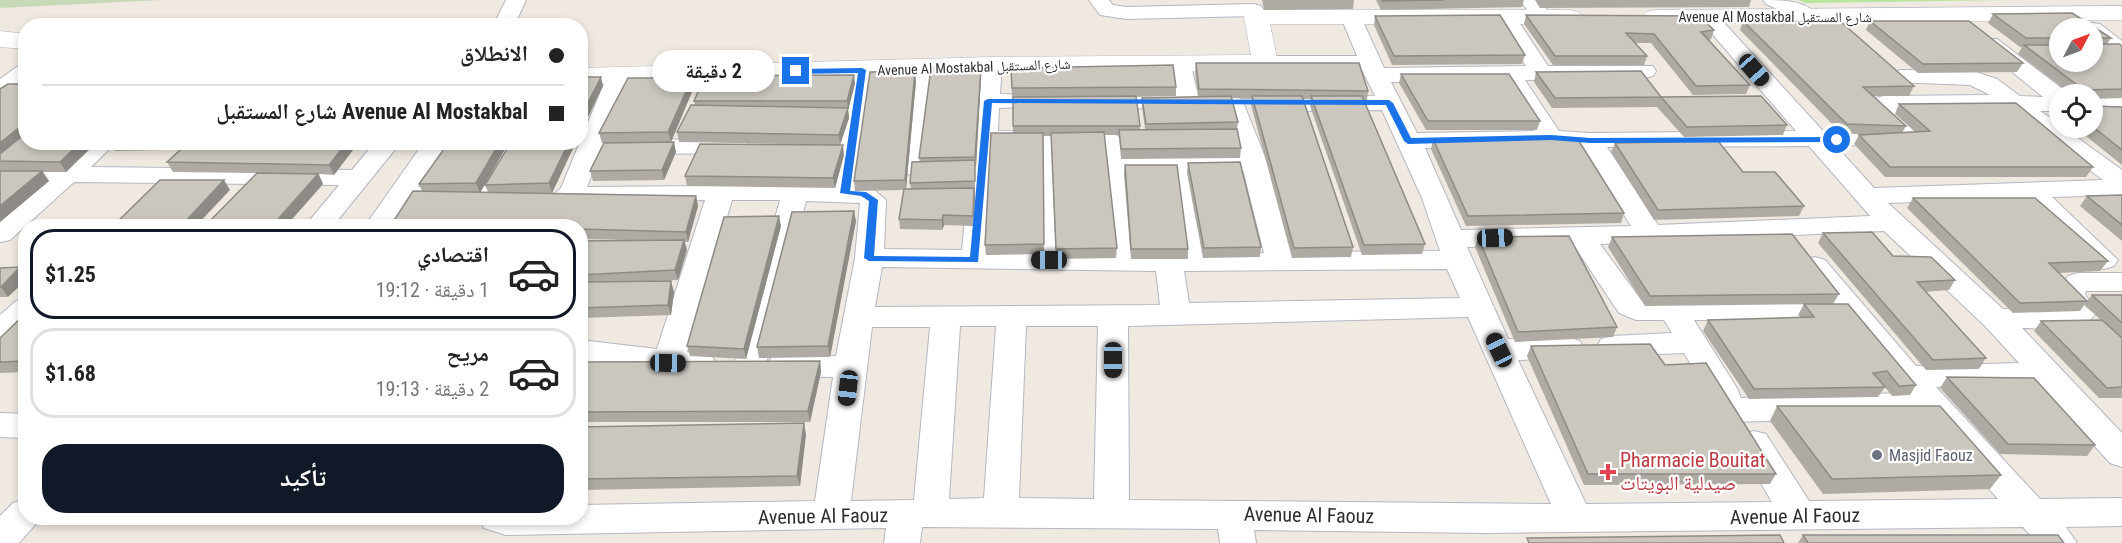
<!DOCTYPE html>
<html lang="ar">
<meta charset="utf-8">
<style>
:root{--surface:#fff;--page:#f6f6f6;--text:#222;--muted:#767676;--line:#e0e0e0;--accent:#111827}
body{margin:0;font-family:"Roboto Condensed","Noto Naskh Arabic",sans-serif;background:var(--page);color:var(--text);direction:rtl;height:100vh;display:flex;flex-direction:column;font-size:22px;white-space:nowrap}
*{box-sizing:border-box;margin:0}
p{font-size:20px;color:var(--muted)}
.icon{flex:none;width:33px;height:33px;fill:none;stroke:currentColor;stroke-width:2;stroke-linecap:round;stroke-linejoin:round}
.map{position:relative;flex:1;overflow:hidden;direction:ltr}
.drawer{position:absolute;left:18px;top:219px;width:570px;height:306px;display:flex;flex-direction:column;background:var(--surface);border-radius:24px;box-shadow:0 3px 9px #0003;direction:rtl}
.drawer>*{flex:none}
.guide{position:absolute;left:18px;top:18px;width:570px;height:132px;border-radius:24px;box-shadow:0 3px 9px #0003;direction:rtl;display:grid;align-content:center;height:132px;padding:0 24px;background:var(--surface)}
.needle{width:39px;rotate:49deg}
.controls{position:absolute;left:2049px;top:18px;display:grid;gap:12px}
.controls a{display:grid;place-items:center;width:54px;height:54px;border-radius:50%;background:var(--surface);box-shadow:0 3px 9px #0003;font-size:30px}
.end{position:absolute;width:27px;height:27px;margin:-14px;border:8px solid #1a73e8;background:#fff;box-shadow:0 0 0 3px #fff}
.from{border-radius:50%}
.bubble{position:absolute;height:42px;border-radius:21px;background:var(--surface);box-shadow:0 3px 9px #0003;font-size:20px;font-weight:700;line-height:42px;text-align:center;direction:rtl}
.car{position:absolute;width:18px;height:36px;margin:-18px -9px;border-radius:8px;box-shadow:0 0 4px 2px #0007;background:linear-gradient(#222 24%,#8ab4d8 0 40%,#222 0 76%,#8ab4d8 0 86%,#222 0)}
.guide b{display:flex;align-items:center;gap:21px;height:57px;font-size:22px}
.guide b+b{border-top:2px solid var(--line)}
.guide i{width:15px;height:15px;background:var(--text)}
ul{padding:10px 0 0;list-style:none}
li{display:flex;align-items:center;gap:18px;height:90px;margin:0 12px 9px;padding:0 12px;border:3px solid var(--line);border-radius:24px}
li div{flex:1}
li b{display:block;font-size:22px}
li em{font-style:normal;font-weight:700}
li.current{border-color:var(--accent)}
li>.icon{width:54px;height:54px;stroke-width:1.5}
.button{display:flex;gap:12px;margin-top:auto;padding:12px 24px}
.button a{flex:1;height:69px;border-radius:24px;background:var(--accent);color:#fff;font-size:24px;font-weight:700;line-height:69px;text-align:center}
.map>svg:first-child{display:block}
</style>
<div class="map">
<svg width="2122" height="543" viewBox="0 0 2122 543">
<rect width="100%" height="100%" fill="#efe9e1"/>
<!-- green -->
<polygon fill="#b6e59e" points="1798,0 2010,0 1806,3"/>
<!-- cemetery -->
<polygon fill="#c8d9b8" points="0,0 162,0 0,8"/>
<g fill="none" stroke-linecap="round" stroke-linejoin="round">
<!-- street casing -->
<g stroke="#b4b7c1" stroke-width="2">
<g id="street">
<polygon points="506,0 526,0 514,26 493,26"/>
<polygon points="1089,0 1109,0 1113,5 1126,7 1254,4 1261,6 1264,10 1261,14 1254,16 1126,19 1100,15"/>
<polygon points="1520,0 1540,0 1552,17 1549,21 1535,21"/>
<path d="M 1763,0 C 1781,0 1808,0 1819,17 L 1816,21 L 1802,21 L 1766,4 Z"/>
<path d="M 1351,11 L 1358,13 L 1361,17 L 1384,68 L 1526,66 L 1496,17 L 1499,13 L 1513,13 L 1548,66 L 1653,66 L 1656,71 L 1653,76 L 1645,78 L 1525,80 L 1559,131 L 1590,133 L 1796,131 L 1701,21 L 1698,17 L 1701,13 L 1715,13 L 1823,131 L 1888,131 C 1879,121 1866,111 1876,98 L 1884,96 L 1990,95 L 1970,85 L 1893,82 L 1890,77 L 1893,72 L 1901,70 L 1973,71 L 1997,79 L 2020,96 L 2043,97 L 1978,44 L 1981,39 L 1997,39 L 2069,94 L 2060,94 L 2060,111 L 2040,111 L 2060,124 L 2060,128 L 2064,128 L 2122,170 L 2122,195 L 2052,197 L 2118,260 L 2114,266 L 2104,269 L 2094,266 L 2023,198 L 1888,203 L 2003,309 L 2063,307 L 2055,294 L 2068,276 L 2078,273 L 2122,273 L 2122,291 L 2086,291 L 2085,294 L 2096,313 C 2082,335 2045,328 2022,328 L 2122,433 L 2122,467 L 2110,463 L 2038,384 L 1936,387 L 2040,499 L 2122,498 L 2122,526 L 2066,527 L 2077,543 L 2037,543 L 2023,527 L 1486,533 L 1254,530 L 1256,543 L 1220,543 L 1218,529 L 922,527 L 920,543 L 884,543 L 886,528 L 506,535 L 484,528 L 479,518 L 580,518 L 580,505 L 815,501 L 833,377 L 783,376 L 772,373 L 767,365 L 772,357 L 783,354 L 836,356 L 855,258 L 860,203 L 806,201 L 766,364 L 761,372 L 750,375 L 739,372 L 734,364 L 780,200 L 732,200 L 687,352 L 711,355 L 716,363 L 711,371 C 674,381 621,362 580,362 L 580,340 L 657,349 L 705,200 L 571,203 L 557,201 L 553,195 L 561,188 L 610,69 L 626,69 L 629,74 L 605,139 L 738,140 L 747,142 L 750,147 L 747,152 L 738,154 L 600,153 L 587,187 L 833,185 L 838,155 L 796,152 L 793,147 L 796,142 L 840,140 L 851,70 L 854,65 L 870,65 L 873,70 L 859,186 L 872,188 L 886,200 L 884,249 L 962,250 L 980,65 L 983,60 L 999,60 L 1002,65 L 1000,94 L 1058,96 L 1062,101 L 1058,106 L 999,108 L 998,131 L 1108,132 C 1121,135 1124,142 1126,154 L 1239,154 L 1222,109 L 1100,108 L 1092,106 L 1088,101 L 1092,96 L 1100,94 L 1174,95 L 1170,63 L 1173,58 L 1189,58 L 1198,95 L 1239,97 L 1243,102 L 1267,162 L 1292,252 L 1440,251 L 1422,198 L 1382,110 L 1303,111 L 1295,109 L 1291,104 L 1295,99 L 1303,97 L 1375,96 L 1362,70 L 1265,70 L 1257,68 L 1254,63 L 1257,58 L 1265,56 L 1357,56 L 1341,17 L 1344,13 ZM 1503,80 L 1534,131 L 1417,133 L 1391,82 ZM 1925,108 L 2009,110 L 2103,180 L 1874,188 L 1836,146 L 1909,143 L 1917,134 L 1896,109 ZM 997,145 L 1036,146 L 1035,251 L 990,251 ZM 1551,145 L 1582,147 L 1631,226 L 1461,230 L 1425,148 ZM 1060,146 L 1100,146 L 1102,160 L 1098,165 L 1107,252 L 1063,252 ZM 1809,146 L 1870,216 L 1658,225 L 1607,147 ZM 1124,170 L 1168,170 L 1180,253 L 1135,253 ZM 1194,170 L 1243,170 L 1264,253 L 1208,253 ZM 1884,231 L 1985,326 L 2019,363 L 1916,366 L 1825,260 L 1815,257 L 1805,260 L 1801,266 L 1828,300 L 1641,300 L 1600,244 ZM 1573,244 L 1619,313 L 1636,320 L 1664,320 L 1672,333 L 1612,336 L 1601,339 L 1597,346 L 1601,353 L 1612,356 L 1684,353 L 1715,404 L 1720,406 L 1718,410 L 1722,418 L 1734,422 L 1924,416 L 1998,499 L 1809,501 L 1766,434 L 1754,431 L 1742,434 L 1737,443 L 1772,502 L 1586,504 L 1518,360 L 1569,358 L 1580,355 L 1584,348 L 1580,341 L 1569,338 L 1508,339 L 1467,247 ZM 882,267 L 1156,271 L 1160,305 L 875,307 ZM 1447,269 L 1460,298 L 1189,303 L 1184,271 ZM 1468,317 L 1551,504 L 1129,500 L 1128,326 ZM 1843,319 L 1904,393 L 1741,398 L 1737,388 L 1694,320 ZM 960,326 L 996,326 L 984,498 L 949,499 ZM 1026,326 L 1098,326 L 1094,499 L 1019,498 ZM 872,327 L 930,327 L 914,500 L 851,501 Z"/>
<polygon points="2092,23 2100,24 2122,41 2122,58 2114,56 2092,39 2092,28 2082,28 2084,24"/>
<polygon points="925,62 933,64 936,69 927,168 923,173 914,176 905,173 901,168 914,69 917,64"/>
<polygon points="26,64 26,82 8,95 0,97 0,79 18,66"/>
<rect x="2092" y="97" width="30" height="14"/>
<polygon points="89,142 116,142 91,167 352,170 375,142 401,142 333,226 305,226 339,185 74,182 10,240 0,242 0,220 44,181 0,181 0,165 62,166"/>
<polygon points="424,142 449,142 418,187 456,190 460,196 456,202 407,203 391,226 365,226"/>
<polygon points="502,142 527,142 491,202 482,204 473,202 469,196"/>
<polygon points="26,298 26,325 11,338 0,341 0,315 16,301"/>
<polygon points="0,413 26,414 26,438 0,437"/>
<polygon points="26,499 26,518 41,518 19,543 0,543 0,516 13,503"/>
</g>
</g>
<!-- secondary casing -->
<g stroke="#b4b7c1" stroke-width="1">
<g id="secondary">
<polygon points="2122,6 2122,20 1655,24 1646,22 1643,17 1646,12 1655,10"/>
<polygon points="1256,10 1570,10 1579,12 1582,17 1579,22 1570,24 1270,24 1278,63 1274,68 1265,71 991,73 580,84 580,68 991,57 1251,55 1244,17 1247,12"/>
<polygon points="0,31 26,34 26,49 0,47"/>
</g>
</g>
<!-- street -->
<use href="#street" fill="#fff" fill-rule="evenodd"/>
<!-- secondary -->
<use href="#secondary" fill="#fff" fill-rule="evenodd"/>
</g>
<!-- wall -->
<g fill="#afaba4" fill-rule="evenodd">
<polygon points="1262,0 1354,0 1353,9 1264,10"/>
<polygon points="1376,0 1524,0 1522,7 1381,10"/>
<polygon points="1535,0 1751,0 1749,7 1540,8"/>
<path d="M 2072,13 L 2111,38 L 2107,44 L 2119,44 L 2122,46 L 2122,98 L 2092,99 L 2092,94 L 2071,94 L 2018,54 L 2022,47 L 2020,47 L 1988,23 L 1993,14 ZM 2060,28 L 2092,28 L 2092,62 L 2060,62 Z"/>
<polygon points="1526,15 1714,30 1711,39 1709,40 1750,85 1746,94 1693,95 1651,43 1635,43 1647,56 1644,65 1553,65 1524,24"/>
<polygon points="1375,16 1525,55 1522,64 1392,65 1374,25"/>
<polygon points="1743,21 1914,86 1909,96 1873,96 1906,126 1902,133 1915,132 1895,114 1899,104 2093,167 2086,177 1885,177 1854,144 1859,135 1867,134 1842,134 1740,30"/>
<polygon points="1870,21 2023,63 2017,72 1918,73 1866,30"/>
<polygon points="1196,63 1368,91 1367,100 1364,100 1425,244 1422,254 1362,255 1310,106 1311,99 1303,99 1353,247 1351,257 1292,258 1251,105 1252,99 1231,98 1238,122 1237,130 1241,148 1240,158 1121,159 1119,135 1104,135 1117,248 1116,258 1056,259 1051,136 1043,136 1044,254 986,255 985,245 1013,133 1013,97 1012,97 1011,68 1176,87 1176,96 1136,97 1140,129 1145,129 1142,107 1142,98 1198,97 1195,72"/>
<polygon points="1536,72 1661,97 1787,125 1783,135 1684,137 1657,107 1552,108 1534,82"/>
<polygon points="1401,74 1540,121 1537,130 1426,130 1399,83"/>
<polygon points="854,75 855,84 848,110 849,118 840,145 679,142 677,132 695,105 694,101"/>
<polygon points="981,77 976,167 975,167 975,198 973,226 944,225 942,230 900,229 899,219 904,190 855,191 854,181 916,81 906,189 911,189 910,183 920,162 919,158"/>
<polygon points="694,87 671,142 602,143 599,133"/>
<polygon points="0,89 97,142 66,172 43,172 49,181 0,222"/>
<polygon points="2092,106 2122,107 2122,165 2076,128 2092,128"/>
<polygon points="1433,139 1624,213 1621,223 1466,226 1431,149"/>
<polygon points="110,142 169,142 162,150 115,151"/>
<polygon points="189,142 359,142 334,175 319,174 323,184 286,226 205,226 257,173 173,172 167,162"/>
<polygon points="509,142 480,192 488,192 485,185 511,142 576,142 552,193 696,196 698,206 688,242 685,242 687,250 678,280 655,281 674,292 671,315 580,318 580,291 583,285 580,285 580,241 627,240 580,239 580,226 392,226 391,225 422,191 419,184"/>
<polygon points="1615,143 1743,172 1804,206 1799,216 1654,220 1611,152"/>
<polygon points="676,152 664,180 593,181 590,171"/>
<polygon points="844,155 835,188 687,186 685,176"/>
<polygon points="1188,163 1261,247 1260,257 1203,258 1187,173"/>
<polygon points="1125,165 1188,249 1188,259 1131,259 1124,175"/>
<polygon points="2122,195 2122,241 2080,206 2087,196"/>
<polygon points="1913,198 2108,261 2100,271 2059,273 2087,301 2080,311 2013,313 1907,208"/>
<polygon points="856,221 830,357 759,358 757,347"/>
<polygon points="781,226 746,359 690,356 687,346"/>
<polygon points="1823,233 1893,256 1955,280 1949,290 1925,292 1986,358 1979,369 1926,370 1818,243"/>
<polygon points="1478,237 1617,327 1613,337 1515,342 1475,247"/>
<polygon points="1612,237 1839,294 1833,304 1645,306 1608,247"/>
<polygon points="0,268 8,297 0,297"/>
<polygon points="2092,295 2122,295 2122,398 2099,398 2034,331 2041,321 2101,320 2084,305"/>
<polygon points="1804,304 1916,385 1910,395 1892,396 1885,387 1878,397 1749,399 1703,331 1708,320 1801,318 1798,315"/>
<polygon points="26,313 26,372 0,373 0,338"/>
<polygon points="1531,346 1665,365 1776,474 1770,484 1584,485 1527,356"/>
<polygon points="820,361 821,372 810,422 580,422 580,362"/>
<polygon points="1947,377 2095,445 2087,456 2000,454 1940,388"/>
<polygon points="1777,406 2001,475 1990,489 1823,494 1770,421"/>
<polygon points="580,427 806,434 800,486 580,490"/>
<polygon points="1803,535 2064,543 1798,543"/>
</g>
<!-- shaded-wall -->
<g fill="#8e8b86">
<polygon points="981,68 981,77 976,167 975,157"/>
<polygon points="915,71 916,81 906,189 905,180"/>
<polygon points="854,75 855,84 848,110 847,101"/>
<polygon points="601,77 603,86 580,134 580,118"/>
<polygon points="692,78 694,87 671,142 668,132"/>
<polygon points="848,108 849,118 840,145 839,135"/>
<polygon points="26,122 26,136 0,158 0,143"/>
<polygon points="81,142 97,142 66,172 60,162"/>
<polygon points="157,142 169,142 162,150"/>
<polygon points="347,142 359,142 334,175 329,165"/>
<polygon points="500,142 509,142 480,193 476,183"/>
<polygon points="569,142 576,142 552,193 549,183"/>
<polygon points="674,142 676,152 664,180 662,170"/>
<polygon points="843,145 844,155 835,188 833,178"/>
<polygon points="42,171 49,181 0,222 0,206"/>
<polygon points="318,174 323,184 286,226 272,226"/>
<polygon points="224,180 230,190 196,226 181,226"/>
<polygon points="974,188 975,198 973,226 973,216"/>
<polygon points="696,196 698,206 688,242 686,232"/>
<polygon points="854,211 856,221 830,357 828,346"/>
<polygon points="943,215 944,225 942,230 942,220"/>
<polygon points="779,216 781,226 746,359 744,349"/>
<polygon points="684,240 687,250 678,280 675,270"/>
<polygon points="20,267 26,275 26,280 8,297 1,287"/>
<polygon points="671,281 674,292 671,315 668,305"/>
<polygon points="820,361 821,372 810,422 808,411"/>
<polygon points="804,423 806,434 800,486 797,476"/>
</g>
<!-- building -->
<g fill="#cbc7bf" stroke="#8e8b86" stroke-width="1.5">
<polygon points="1382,0 1444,0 1382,1"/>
<polygon points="2072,13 2111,38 2092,38 2092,28 2060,28 2060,38 2026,38 1993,14"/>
<polygon points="1500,15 1525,55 1394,56 1375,16"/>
<polygon points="1526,15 1699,16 1714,30 1701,32 1750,85 1696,86 1654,34 1626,33 1647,56 1555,56"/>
<polygon points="1743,21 1840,21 1914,86 1863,87 1906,126 1847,124"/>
<polygon points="1870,21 1969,21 2023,63 1923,64"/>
<polygon points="2092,44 2119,44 2122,46 2122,89 2084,90 2024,45 2060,45 2060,62 2092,62"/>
<polygon points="1196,63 1359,63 1368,91 1199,89"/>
<polygon points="1173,65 1176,87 1012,88 1011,68"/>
<polygon points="931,68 981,68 975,157 919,158"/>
<polygon points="915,71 905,180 854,181 870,72"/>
<polygon points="1641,71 1661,97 1555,98 1536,72"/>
<polygon points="1401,74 1509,74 1540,121 1428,121"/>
<polygon points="854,75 847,101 694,101 705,76"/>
<polygon points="580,77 601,77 580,118"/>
<polygon points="628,78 692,78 668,132 599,133"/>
<polygon points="8,84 26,84 26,122 0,143 0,89"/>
<polygon points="1136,96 1140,126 1013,126 1013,97"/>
<polygon points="1231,96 1238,122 1146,124 1142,98"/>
<polygon points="1252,96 1302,96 1353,247 1294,248"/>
<polygon points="1311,96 1362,96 1425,244 1364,245"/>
<polygon points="1761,96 1787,125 1687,127 1661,97"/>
<polygon points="2016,103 2093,167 1890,167 1859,135 1930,131 1899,104"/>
<polygon points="691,105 848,108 839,135 677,132"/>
<polygon points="2092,106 2122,107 2122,150 2092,126"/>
<polygon points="1237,129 1241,148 1121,149 1119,130"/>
<polygon points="1104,132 1117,248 1056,249 1051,133"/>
<polygon points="26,133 26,142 81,142 60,162 0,161 0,154"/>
<polygon points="991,133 1043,133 1044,244 985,245"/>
<polygon points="1577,138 1624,213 1468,216 1433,139"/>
<polygon points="1718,141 1743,172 1775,172 1804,206 1658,210 1615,143"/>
<polygon points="189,142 347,142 329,165 167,162"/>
<polygon points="449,142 500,142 476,183 419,184"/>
<polygon points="511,142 569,142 549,183 485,185"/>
<polygon points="674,142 662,170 590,171 604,143"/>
<polygon points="700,144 843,145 833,178 685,176"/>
<polygon points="975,160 975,181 910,183 912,162"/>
<polygon points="1240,162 1261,247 1204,248 1188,163"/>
<polygon points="1125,165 1177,165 1188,249 1131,249"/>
<polygon points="0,171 42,171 0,206"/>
<polygon points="257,173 318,174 272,226 205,226"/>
<polygon points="160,180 224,180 181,226 113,226"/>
<polygon points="974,188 973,216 943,215 942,220 899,219 904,189"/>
<polygon points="413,191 696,196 686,232 580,229 580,226 447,226 391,225"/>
<polygon points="2122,195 2122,225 2087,196"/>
<polygon points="1913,198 2035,198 2108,261 2049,263 2087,301 2020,303"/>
<polygon points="854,211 828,346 757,347 792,212"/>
<polygon points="779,216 744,349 687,346 724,217"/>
<polygon points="1872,232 1893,256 1931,257 1955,280 1917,282 1986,358 1933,360 1823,233"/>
<polygon points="1792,234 1839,294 1650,296 1612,237"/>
<polygon points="1569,236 1617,327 1518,332 1478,237"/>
<polygon points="684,240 675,270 580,275 580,241"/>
<polygon points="20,267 1,287 0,287 0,268"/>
<polygon points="671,281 668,305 580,308 580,291 585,282"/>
<polygon points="2092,295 2122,295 2122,323"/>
<polygon points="1804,304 1848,304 1916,385 1899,386 1887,371 1873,373 1885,387 1754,389 1708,320 1814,317"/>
<polygon points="26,313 26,361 0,362 0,338"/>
<polygon points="2102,320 2122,338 2122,387 2107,388 2041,321"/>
<polygon points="1650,344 1665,365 1706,363 1776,474 1588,474 1531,346"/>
<polygon points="820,361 808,411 580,412 580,362"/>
<polygon points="1947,377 2034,378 2095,445 2008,444"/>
<polygon points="1777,406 1940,406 2001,475 1832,479"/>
<polygon points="804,423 797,476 580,479 580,427"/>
<polygon points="1780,535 1784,543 1529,543 1527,538"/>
<polygon points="1803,535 2058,535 2064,543 1808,543"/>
</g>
<!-- route -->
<polygon fill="#1a73e8" points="862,68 866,70 850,191 866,192 878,200 874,256 970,257 984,101 988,99 1389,100 1393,103 1411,138 1551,135 1590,138 1837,137 1841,140 1837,142 1590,143 1551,140 1408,144 1404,141 1386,105 992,103 978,262 869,261 864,258 869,201 861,196 840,193 858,73 796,74 792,71 796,69"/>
<!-- markers -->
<circle fill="#6b7280" stroke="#fff" stroke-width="2" cx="1877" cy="455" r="6"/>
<path fill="#e0444e" stroke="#fff" stroke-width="2" d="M1605 463h6v6h6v6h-6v6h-6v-6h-6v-6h6z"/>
<g text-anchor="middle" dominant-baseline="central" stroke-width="4.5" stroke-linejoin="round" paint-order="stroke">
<!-- far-street labels -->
<g font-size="14" fill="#2e2e2e" stroke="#fff">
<text x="1775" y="17">Avenue Al Mostakbal شارع المستقبل</text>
<text transform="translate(974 67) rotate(-2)">Avenue Al Mostakbal شارع المستقبل</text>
</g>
<!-- worship labels -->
<g font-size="16" fill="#5b616d" stroke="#fff" text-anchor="start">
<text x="1889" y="455">Masjid Faouz</text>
</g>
<!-- near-health labels -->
<g font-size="20" fill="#be3a42" stroke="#fff" text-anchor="start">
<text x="1620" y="460">Pharmacie Bouitat<tspan x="1620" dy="23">صيدلية البويتات</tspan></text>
</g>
<!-- near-street labels -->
<g font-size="20" fill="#2e2e2e" stroke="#fff">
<text transform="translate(1309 515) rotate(1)">Avenue Al Faouz</text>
<text transform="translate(823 516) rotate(-1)">Avenue Al Faouz</text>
<text transform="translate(1795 516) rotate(-1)">Avenue Al Faouz</text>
</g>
</g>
</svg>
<div class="controls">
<a><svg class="needle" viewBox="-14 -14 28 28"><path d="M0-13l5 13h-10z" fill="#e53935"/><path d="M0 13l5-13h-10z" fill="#767676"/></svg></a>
<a><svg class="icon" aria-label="locate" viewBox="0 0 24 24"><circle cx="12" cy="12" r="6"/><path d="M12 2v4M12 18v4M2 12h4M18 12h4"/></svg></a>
</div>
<i class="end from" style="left:1837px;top:140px"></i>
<i class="end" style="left:796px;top:71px"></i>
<div class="bubble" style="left:652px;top:50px;width:123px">2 دقيقة</div>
<i class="car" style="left:1754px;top:70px;rotate:139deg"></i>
<i class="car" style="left:1495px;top:238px;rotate:88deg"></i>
<i class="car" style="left:1049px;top:260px;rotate:270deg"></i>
<i class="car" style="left:1499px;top:350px;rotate:335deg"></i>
<i class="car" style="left:1113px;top:360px;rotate:180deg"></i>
<i class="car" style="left:668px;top:363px;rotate:91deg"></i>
<i class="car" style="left:848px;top:388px;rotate:187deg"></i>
<div class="guide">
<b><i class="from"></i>الانطلاق</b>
<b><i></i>Avenue Al Mostakbal شارع المستقبل</b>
</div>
<section class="drawer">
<ul>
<li class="current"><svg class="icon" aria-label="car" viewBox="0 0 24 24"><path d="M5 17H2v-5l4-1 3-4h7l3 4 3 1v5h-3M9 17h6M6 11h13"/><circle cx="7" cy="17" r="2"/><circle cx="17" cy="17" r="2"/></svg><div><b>اقتصادي</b><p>1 دقيقة · 19:12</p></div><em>$1.25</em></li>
<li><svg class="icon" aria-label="car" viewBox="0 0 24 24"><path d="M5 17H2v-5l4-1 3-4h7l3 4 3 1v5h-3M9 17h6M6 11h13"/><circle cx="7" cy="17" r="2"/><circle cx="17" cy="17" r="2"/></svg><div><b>مريح</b><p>2 دقيقة · 19:13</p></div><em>$1.68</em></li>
</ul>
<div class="button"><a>تأكيد</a></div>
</section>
</div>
